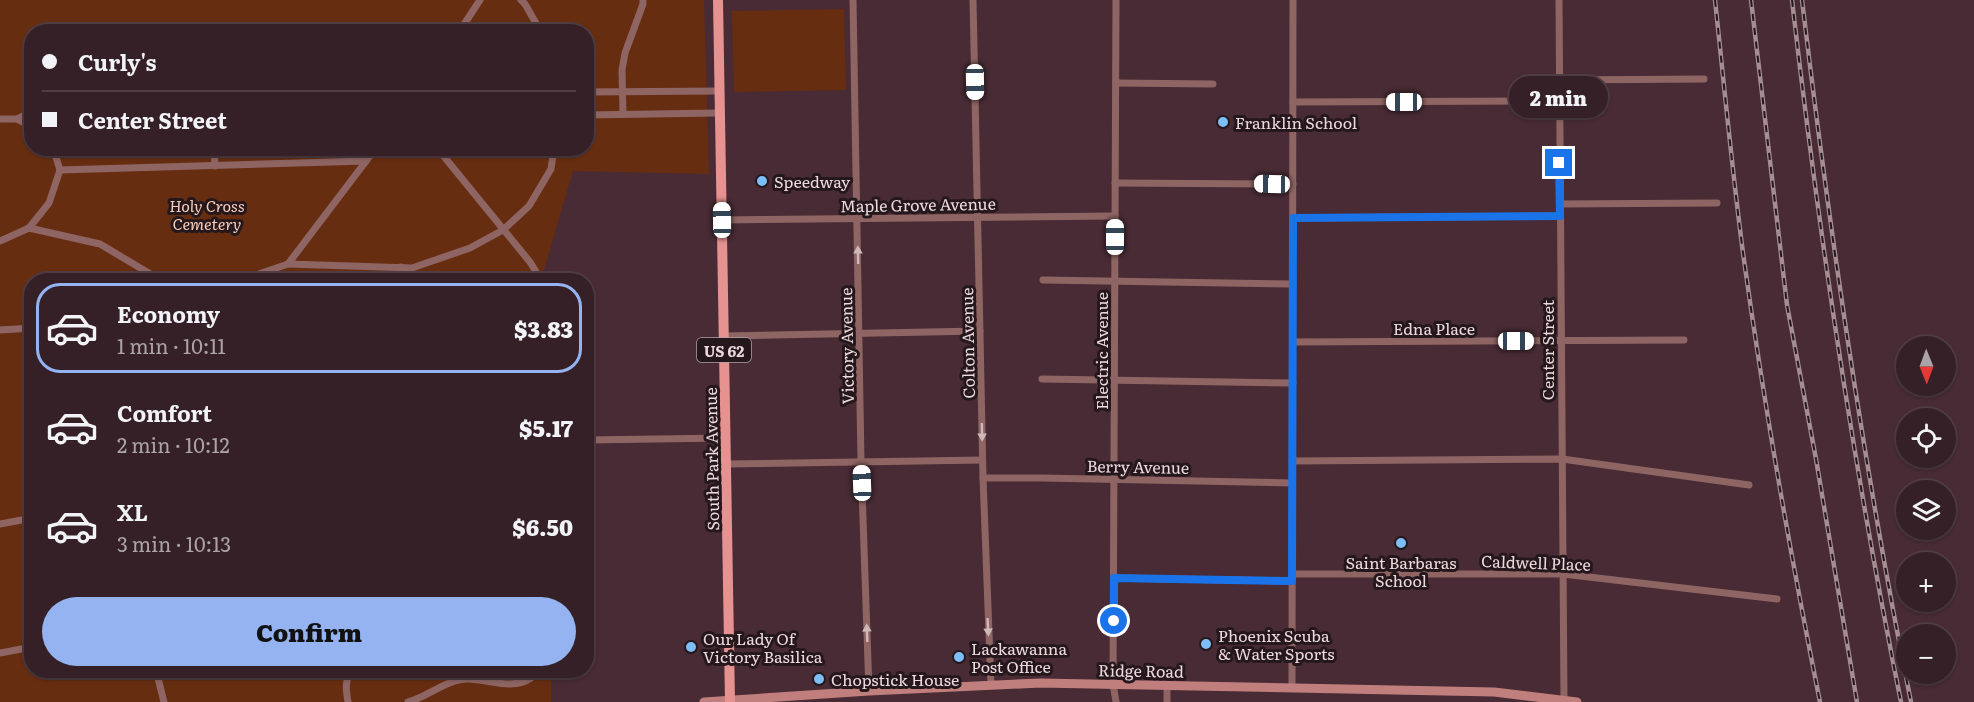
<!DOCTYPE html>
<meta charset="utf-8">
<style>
:root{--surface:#362027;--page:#3d282f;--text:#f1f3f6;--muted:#aaa3a7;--line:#503e44;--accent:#95b2f1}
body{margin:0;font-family:Literata,serif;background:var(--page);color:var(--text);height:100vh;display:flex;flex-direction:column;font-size:22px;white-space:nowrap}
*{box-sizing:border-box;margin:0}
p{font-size:20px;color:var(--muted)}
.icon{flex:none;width:33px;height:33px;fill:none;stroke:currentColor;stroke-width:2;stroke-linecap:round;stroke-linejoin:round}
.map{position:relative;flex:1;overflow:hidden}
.sheet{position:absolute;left:24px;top:273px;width:570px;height:405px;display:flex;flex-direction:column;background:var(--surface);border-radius:24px;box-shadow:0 2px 4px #0004,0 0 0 2px var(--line)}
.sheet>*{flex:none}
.hud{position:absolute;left:24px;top:24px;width:570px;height:132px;border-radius:24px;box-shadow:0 2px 4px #0004,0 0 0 2px var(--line);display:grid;align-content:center;height:132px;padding:0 18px;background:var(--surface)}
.needle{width:39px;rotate:179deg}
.tools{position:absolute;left:1896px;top:336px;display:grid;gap:12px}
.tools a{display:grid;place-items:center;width:60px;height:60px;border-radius:50%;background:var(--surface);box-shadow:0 2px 4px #0004,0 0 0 2px var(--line);font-size:30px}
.end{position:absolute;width:27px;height:27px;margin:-14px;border:8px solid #1a73e8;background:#fff;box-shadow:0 0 0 3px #fff}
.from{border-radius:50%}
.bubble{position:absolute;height:42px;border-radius:21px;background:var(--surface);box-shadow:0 2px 4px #0004,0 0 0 2px var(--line);font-size:20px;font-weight:800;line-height:42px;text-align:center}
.car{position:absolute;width:18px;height:36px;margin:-18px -9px;border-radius:8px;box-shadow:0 0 4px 2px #0007;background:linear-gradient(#fff 24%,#345 0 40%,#fff 0 76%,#345 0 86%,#fff 0)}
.hud b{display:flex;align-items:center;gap:21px;height:57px;font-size:22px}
.hud b+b{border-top:2px solid var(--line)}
.hud i{width:15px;height:15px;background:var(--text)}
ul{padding:10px 0 0;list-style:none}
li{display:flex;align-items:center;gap:18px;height:90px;margin:0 12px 9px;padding:0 6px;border:3px solid transparent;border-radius:24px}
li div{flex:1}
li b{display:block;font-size:22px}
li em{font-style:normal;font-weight:800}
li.selected{border-color:var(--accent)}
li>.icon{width:54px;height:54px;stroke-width:1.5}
.action{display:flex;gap:12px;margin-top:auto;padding:12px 18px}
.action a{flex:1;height:69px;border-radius:36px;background:var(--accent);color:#111;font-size:24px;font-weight:800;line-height:69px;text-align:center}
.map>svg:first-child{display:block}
</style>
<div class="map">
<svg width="1974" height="702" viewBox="0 0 1974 702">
<rect width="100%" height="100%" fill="#482b34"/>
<!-- green -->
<g fill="#672d11" fill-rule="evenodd">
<path d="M 0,0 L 704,0 L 709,174 L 573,171 L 541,280 L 32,280 L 32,670 L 551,671 L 551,702 L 0,702 ZM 32,32 L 586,32 L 586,148 L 32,148 Z"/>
<polygon points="844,9 846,90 734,92 732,11"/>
</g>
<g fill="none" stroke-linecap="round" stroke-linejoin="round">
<!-- street -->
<g stroke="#8e6563" stroke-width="7">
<polyline points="521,0 525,4 541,32"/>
<polyline points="853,0 861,461 869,691"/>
<polyline points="973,0 983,478 991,685"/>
<polyline points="1559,0 1564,700"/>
<polyline points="459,32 480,0"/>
<polyline points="1559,80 1704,79"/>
<polyline points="1116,83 1213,84"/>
<polyline points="586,92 719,91"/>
<polyline points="1293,102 1559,101"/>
<polyline points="623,114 622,70 625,53 643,4 643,0"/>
<polyline points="586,115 719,113"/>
<polyline points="0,119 17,119 32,127"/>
<polyline points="17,119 32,111"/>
<polyline points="53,148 60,170 366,161"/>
<polyline points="214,148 215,166"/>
<polyline points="437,148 530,262 541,280"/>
<polyline points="1115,183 1293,184"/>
<polyline points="1560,204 1717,203"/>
<polyline points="1293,218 1560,216"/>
<polyline points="722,220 1115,216"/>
<polyline points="29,228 49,203 60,170"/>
<polyline points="0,241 29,228 100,244 152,275 171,280"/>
<polyline points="288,264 412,268 470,248 503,230 529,206 551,169 554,148"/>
<polyline points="401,267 402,280"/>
<polyline points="241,280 288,264 376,148"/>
<polyline points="1043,280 1293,284"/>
<polyline points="0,330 32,328"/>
<polyline points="724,336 980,331"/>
<polyline points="1293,342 1684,340"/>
<polyline points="1042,379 1293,383"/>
<polyline points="586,440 726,438"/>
<polyline points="1292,461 1562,459 1749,485"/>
<polyline points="727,464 982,460"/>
<polyline points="983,478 1042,478 1292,483"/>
<polyline points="0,524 32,518"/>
<polyline points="1292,574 1563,574 1777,599"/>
<polyline points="1114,578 1292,581"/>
<polyline points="0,653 32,647"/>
<polyline points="156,670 164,702"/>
<polyline points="1292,688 1293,0"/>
<path d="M 348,702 C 346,690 344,679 353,670"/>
<path d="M 408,702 C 428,697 446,679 468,679 C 490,679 511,691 531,678 L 532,670"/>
<polyline points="1116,702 1113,684 1116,0"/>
<polyline points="1167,702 1167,685"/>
</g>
<!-- secondary -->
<polyline stroke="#c07f7d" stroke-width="9" points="704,702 869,691 1040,683 1494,692 1577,702"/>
<!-- primary -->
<polyline stroke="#e69290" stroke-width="10" points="718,0 730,702"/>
<!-- rail casing -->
<g stroke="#a58d94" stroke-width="4.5">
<g id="rail">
<path d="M 1715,0 C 1724,84 1732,169 1743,253 C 1764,404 1790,553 1820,702"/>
<polyline points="1751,0 1787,305 1816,459 1857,702"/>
<path d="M 1792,0 C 1819,235 1854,470 1901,702"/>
<path d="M 1802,0 C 1830,235 1864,470 1911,702"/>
</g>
</g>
<!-- rail -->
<use href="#rail" stroke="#25181c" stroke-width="2" stroke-dasharray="7" stroke-linecap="butt"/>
</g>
<!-- one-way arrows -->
<defs><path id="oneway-solid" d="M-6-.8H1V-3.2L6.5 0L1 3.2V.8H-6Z" transform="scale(1.5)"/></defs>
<g fill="#d0b7ba">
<use href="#oneway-solid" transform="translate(858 255) rotate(-91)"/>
<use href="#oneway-solid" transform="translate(982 432) rotate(89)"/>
<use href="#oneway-solid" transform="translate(988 627) rotate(87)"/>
<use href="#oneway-solid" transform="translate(867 633) rotate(-92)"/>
</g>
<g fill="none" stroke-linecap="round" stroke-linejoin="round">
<!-- route -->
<polyline stroke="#1a73e8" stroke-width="8" points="1114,621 1114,578 1292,581 1293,218 1560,216 1559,163"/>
</g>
<!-- markers -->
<g fill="#7dbef9" stroke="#25181c" stroke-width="2">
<circle cx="1223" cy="122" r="6"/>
<circle cx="762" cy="181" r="6"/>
<circle cx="1401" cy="543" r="6"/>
<circle cx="1206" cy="644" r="6"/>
<circle cx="691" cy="647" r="6"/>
<circle cx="959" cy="657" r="6"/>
<circle cx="819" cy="679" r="6"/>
</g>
<g text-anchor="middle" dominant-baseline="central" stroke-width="6" stroke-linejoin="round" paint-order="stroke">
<!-- shield labels -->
<rect fill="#25181c" stroke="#b1a0a4" stroke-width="1.5" x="697" y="338" width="54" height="24" rx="4.5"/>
<g font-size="15" font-weight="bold" fill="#eddadf">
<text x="724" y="350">US 62</text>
</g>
<!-- poi labels -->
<g font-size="16" fill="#eddadf" stroke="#25181c" text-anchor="start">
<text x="1235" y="122">Franklin School</text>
<text x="774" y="181">Speedway</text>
<text x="1401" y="562" text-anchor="middle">Saint Barbaras<tspan x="1401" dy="18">School</tspan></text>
<text x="1218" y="635">Phoenix Scuba<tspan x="1218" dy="18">&amp; Water Sports</tspan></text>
<text x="703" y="638">Our Lady Of<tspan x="703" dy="18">Victory Basilica</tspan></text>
<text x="971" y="648">Lackawanna<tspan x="971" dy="18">Post Office</tspan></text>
<text x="831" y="679">Chopstick House</text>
</g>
<!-- street labels -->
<g font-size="16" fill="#eddadf" stroke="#25181c">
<text transform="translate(918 204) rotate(-1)">Maple Grove Avenue</text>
<text x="1434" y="328">Edna Place</text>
<text transform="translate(967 343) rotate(-91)">Colton Avenue</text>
<text transform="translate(846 346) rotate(-91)">Victory Avenue</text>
<text transform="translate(1547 350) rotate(-90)">Center Street</text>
<text transform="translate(1101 351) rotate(-90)">Electric Avenue</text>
<text transform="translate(711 459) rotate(-91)">South Park Avenue</text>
<text transform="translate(1138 466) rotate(1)">Berry Avenue</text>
<text transform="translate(1536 562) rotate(2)">Caldwell Place</text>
<text transform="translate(1141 670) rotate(1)">Ridge Road</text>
</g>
<!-- park labels -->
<g font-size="16" font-style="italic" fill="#fbccb9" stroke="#25181c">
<text x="207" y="205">Holy Cross<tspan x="207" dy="18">Cemetery</tspan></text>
</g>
</g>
</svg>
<div class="tools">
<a><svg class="needle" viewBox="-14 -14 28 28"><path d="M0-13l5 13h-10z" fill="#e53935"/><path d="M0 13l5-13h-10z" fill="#aaa3a7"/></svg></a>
<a><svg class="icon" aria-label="locate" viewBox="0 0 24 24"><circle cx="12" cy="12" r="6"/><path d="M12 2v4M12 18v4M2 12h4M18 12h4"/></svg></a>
<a><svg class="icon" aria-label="layers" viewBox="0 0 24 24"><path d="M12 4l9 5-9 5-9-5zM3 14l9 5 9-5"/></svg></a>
<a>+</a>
<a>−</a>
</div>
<i class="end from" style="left:1114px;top:621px"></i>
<i class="end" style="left:1559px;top:163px"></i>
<div class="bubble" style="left:1509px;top:76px;width:99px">2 min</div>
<i class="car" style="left:975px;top:82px;rotate:179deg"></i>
<i class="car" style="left:1404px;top:102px;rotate:270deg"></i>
<i class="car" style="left:1272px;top:184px;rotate:271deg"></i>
<i class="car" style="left:722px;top:220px;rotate:359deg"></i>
<i class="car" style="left:1115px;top:237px;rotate:0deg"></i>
<i class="car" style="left:1516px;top:341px;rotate:90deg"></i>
<i class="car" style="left:862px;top:483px;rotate:358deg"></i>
<div class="hud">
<b><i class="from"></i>Curly's</b>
<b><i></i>Center Street</b>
</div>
<section class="sheet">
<ul>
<li class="selected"><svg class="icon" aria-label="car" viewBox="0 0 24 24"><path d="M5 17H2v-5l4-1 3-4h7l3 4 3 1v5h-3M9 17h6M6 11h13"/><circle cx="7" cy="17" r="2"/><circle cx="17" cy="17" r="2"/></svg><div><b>Economy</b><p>1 min · 10:11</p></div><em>$3.83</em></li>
<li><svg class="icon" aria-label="car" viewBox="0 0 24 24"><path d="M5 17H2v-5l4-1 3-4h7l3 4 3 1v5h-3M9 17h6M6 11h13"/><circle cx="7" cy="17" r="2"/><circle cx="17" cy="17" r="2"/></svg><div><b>Comfort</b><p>2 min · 10:12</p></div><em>$5.17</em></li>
<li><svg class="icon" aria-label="car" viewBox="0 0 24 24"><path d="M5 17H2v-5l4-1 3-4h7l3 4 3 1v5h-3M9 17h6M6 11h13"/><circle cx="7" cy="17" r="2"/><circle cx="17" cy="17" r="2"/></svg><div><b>XL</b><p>3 min · 10:13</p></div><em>$6.50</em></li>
</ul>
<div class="action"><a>Confirm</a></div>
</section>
</div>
